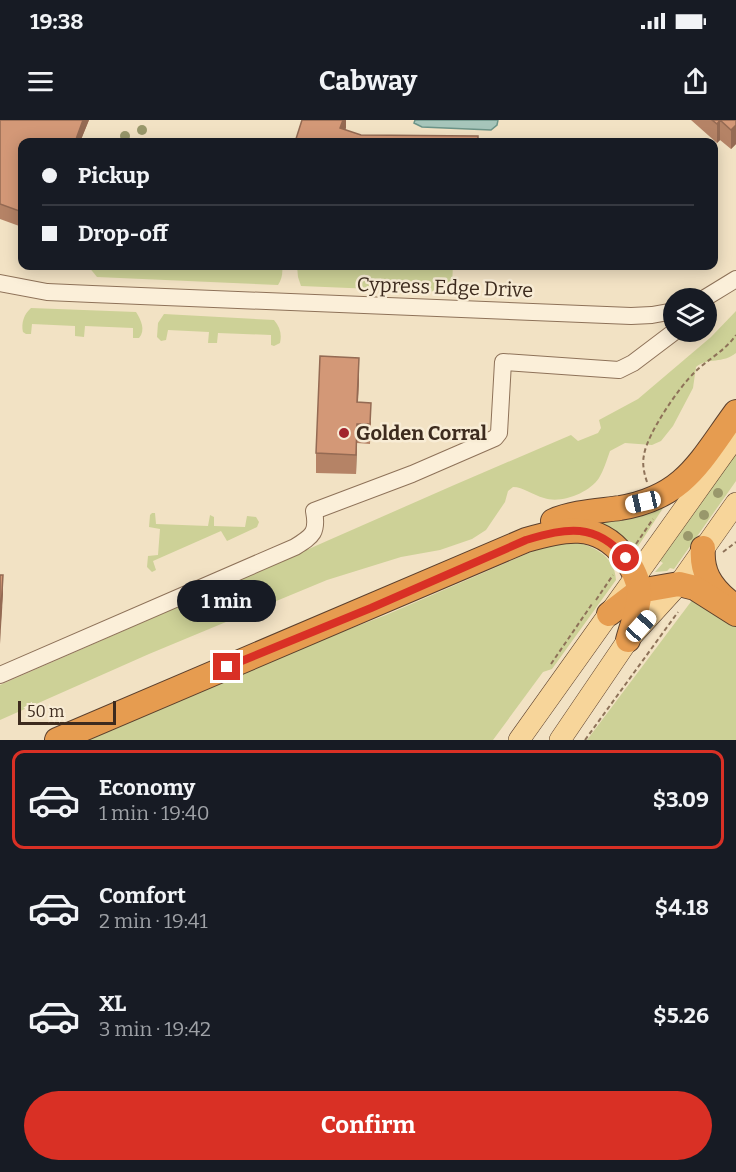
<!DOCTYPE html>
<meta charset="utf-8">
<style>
:root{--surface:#171b24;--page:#20242c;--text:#f1f3f6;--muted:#9ea1a6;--line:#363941;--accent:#d93025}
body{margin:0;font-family:Bitter,serif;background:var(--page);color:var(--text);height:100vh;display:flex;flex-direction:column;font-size:22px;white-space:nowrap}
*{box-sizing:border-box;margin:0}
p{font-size:20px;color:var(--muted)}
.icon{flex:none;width:33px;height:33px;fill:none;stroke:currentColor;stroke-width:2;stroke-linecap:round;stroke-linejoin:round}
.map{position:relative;height:620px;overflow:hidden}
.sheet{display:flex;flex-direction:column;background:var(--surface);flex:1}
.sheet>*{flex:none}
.hud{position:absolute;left:18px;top:18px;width:700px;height:132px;border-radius:12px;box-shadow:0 3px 15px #0003;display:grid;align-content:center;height:132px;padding:0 24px;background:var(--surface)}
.controls{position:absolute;left:663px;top:168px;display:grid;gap:12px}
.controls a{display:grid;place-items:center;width:54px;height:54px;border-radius:50%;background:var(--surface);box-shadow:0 3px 15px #0003;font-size:30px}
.scale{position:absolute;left:18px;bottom:15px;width:98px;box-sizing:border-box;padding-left:6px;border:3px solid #3d2b1e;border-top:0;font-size:16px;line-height:21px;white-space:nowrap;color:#3d2b1e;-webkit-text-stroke:4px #f8ecd5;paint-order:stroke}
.end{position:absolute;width:27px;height:27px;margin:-14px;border:8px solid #d93025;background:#fff;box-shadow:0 0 0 3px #fff}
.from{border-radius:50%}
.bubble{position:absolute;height:42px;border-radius:21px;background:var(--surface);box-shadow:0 3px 15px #0003;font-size:20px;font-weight:700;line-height:42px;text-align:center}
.car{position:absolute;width:18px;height:36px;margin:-18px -9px;border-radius:8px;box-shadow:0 0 4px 2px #0007;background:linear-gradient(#fff 24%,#345 0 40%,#fff 0 76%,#345 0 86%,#fff 0)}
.hud b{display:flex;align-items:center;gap:21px;height:57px;font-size:22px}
.hud b+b{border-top:2px solid var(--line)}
.hud i{width:15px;height:15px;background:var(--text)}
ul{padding:10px 0 0;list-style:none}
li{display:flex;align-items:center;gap:18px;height:99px;margin:0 12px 9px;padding:0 12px;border:3px solid transparent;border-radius:12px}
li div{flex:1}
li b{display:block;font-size:22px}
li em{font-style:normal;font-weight:700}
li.current{border-color:var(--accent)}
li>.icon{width:54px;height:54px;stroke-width:1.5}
.button{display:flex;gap:12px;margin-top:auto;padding:12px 24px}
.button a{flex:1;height:69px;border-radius:36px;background:var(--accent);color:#fff;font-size:24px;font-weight:700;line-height:69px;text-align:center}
.status{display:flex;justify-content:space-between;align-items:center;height:42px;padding:0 30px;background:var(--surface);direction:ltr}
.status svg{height:16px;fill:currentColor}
header{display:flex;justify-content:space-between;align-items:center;height:78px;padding:0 24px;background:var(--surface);font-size:27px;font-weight:700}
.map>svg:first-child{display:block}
</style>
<div class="status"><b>19:38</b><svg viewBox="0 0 49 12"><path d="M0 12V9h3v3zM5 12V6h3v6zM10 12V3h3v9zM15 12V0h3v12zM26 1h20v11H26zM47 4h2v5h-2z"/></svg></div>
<header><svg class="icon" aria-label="menu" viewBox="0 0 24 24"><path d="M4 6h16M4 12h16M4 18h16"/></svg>Cabway<svg class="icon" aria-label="share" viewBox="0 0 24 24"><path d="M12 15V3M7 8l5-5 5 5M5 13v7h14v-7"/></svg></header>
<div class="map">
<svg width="736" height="620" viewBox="0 0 736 620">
<rect width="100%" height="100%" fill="#f2e2c4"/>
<!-- green -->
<g fill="#cdd197">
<path d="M 88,146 L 282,146 C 283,153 282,159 278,165 L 97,157 Z"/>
<path d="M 297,146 L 355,146 L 396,148 L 396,146 L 405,146 L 406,149 L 442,150 L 443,146 L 453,146 C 452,155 454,166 446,172 L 301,166 L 298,157 Z"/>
<path d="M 31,188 L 136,192 C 141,200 146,210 139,218 L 133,218 L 133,208 L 85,206 L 84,217 L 75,216 L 75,206 L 32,204 L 31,214 L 26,214 L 23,212 C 21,203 24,194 31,188 Z"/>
<path d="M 736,191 L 736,233 C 723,244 708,237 696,247 L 693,268 L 673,306 L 661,321 L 652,325 L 625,323 L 610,331 C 607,339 604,350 599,358 C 589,373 561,384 544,378 C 533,375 523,367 513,367 L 508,371 L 505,382 L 486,410 L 472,419 L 440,430 L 401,437 L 327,460 L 149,534 L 0,600 L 0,565 C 191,482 380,396 571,315 L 578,321 L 598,313 L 601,308 L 599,300 L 638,279 L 711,217 Z"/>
<path d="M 164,194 L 274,200 C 280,207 282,214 280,223 L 274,226 L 271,225 L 271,215 L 218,213 L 217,223 L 208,223 L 209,212 L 168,210 L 166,220 L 161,221 L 157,217 L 158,203 Z"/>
<polygon points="736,334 736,361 674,449 670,448 667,451 655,452 663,443 660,441"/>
<polygon points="665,385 635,431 623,417 600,402"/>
<polygon points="152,393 155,393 156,404 208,406 210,395 214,397 214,406 245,407 247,396 256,397 259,402 257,407 227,421 221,411 153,441 156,450 152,452 147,447 148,436 158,435 160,409 149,407 150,395"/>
<path d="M 570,421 C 592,425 615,435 616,460 L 552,549 L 543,552 L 493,620 L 80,620 L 235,553 L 386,495 L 538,429 Z"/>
<polygon points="696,475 736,500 736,620 587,620"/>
</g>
<!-- water -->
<polygon fill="#a6c5ba" stroke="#6c9488" stroke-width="1.5" points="415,0 498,0 497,5 491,10 422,7 414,3"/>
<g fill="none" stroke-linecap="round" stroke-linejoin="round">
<!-- minor casing -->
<g stroke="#8e7259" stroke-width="18">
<g id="minor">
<polyline points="0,163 47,172 92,174 631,196 652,195 674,191"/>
<polyline points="705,178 736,159"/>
<path d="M 0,555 L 295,427 C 313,416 318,412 314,391 L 412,354 L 495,318 L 499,313 L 503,242 L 619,250 L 633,243 L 674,212"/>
</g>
</g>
<!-- major casing -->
<g stroke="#5c402d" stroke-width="22">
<g id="major">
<polyline points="519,620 736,316"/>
<polyline points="560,620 628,520 679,464 736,383"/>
</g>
</g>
<!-- highway casing -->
<g stroke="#5c402d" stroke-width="26">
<g id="highway">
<path d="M 553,401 C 573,392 599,391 620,388 C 685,377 700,341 736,292"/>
<path d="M 703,428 C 701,451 710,466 728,481"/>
<polyline points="609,494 639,471 679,464 695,468 736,494"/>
<path d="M 57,620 L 526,420 C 563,409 597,401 624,436 C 631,446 638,458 639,470 C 640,486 632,505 628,520"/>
</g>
</g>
<!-- path -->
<g stroke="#8e7259" stroke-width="2" stroke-dasharray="4.5 3" stroke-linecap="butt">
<path d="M 647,362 C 644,353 642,344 644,335 C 647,314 679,267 695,252 C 708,239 725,231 736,215"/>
<polyline points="636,424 653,399"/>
<polyline points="723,432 736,422"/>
<polyline points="596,480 613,455"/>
<polyline points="551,544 592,484"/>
<polyline points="585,620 678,492"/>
</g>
<!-- minor -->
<use href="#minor" stroke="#fbefd9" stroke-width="16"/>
<!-- major -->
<use href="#major" stroke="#f7d59a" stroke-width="21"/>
<!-- highway -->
<use href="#highway" stroke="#e69c50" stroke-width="24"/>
</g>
<!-- trees -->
<g fill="#99986b">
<circle cx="142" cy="10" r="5"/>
<circle cx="125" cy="16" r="5"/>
<circle cx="718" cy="373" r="5"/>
<circle cx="704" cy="395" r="5"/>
<circle cx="688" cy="416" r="5"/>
</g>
<!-- wall -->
<g fill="#b58366">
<polygon points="0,0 89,0 80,22 22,22 22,107 0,99"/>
<polygon points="691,0 736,0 736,24 731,29 720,20 717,23"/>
<polygon points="359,257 358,282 371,302 370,324 357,323 356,354 316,353 316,333"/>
</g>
<!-- shaded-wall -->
<g fill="#946a53">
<polygon points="83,0 89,0 80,22 75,22"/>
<polygon points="343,0 346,0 346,8 342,22 340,8"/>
<polygon points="720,0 720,20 717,23 717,4"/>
<polygon points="736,5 736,24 731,29 731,10"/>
<polygon points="359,238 359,257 357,302 357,282"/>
<polygon points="357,304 357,323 356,354 356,335"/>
<polygon points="3,455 3,474 0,524 0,505"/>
</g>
<!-- building -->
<g fill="#d39877" stroke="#946a53" stroke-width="1.5">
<polygon points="0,0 83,0 75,22 22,22 22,92 0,84"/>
<polygon points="302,0 343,0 340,8 361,15 478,16 478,22 295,22"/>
<polygon points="712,0 736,0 736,5 731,10 720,0 717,4"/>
<polygon points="320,236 359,238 357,282 371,283 370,304 357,304 356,335 316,333"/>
<polygon points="0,455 3,455 0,505"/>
</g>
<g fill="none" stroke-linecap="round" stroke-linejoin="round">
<!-- route -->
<path stroke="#d93025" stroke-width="8" d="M 227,547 L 371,488 L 526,420 C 567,408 595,402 626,438"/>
</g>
<!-- markers -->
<circle fill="#a2242c" stroke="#f8ecd5" stroke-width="2" cx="344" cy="313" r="6"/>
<g text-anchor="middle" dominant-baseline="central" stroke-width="5" stroke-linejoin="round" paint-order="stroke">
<!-- street labels -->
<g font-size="20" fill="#3d2b1e" stroke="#f8ecd5">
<text transform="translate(445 167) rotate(2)">Cypress Edge Drive</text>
</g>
<!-- poi labels -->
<g font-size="20" font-weight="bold" fill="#3d2b1e" stroke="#f8ecd5" text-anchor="start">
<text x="356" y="313">Golden Corral</text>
</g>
</g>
</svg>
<div class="controls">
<a><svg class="icon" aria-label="layers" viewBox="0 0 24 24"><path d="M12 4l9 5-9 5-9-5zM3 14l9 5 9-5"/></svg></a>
</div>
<div class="scale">50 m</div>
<i class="end from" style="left:626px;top:438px"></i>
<i class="end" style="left:227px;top:547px"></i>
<div class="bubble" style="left:177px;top:460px;width:99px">1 min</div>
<i class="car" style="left:643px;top:382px;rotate:257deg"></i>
<i class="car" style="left:641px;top:506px;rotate:42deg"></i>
<div class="hud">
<b><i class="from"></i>Pickup</b>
<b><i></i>Drop-off</b>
</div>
</div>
<section class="sheet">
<ul>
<li class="current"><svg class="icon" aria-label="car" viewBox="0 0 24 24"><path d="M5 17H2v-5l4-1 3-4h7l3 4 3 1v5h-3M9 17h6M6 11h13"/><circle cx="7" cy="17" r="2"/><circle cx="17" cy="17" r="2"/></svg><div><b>Economy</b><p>1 min · 19:40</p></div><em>$3.09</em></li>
<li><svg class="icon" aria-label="car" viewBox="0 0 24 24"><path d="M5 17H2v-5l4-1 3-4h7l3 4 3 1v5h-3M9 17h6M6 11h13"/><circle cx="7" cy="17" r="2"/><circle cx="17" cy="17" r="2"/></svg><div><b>Comfort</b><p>2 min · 19:41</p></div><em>$4.18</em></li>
<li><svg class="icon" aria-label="car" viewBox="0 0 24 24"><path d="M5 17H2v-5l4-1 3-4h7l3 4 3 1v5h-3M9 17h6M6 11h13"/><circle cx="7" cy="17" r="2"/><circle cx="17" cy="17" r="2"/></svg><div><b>XL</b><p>3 min · 19:42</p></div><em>$5.26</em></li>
</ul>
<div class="button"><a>Confirm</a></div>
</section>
